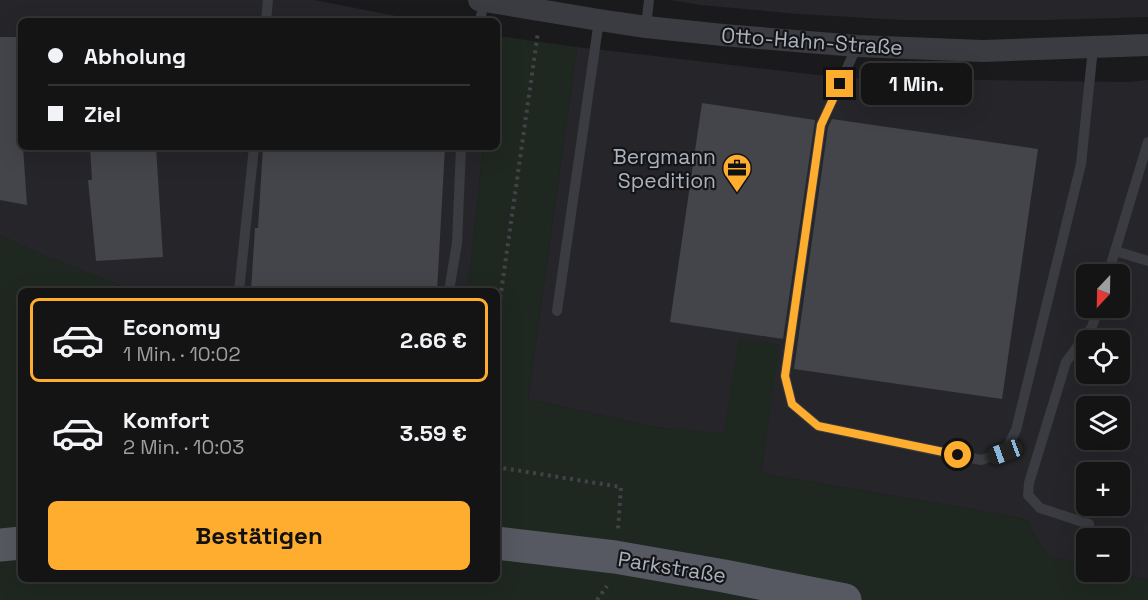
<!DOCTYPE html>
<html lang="de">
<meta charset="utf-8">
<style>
:root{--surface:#141415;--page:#212122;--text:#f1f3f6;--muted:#9d9ea0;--line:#333334;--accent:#ffad2f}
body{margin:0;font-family:"Space Grotesk",sans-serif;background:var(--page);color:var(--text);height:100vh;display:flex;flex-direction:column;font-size:22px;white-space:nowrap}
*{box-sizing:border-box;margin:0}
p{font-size:20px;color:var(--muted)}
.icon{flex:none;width:33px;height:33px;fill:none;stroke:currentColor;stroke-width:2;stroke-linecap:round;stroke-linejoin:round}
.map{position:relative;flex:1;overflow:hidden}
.drawer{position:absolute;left:18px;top:288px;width:482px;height:294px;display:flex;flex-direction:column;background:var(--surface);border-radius:9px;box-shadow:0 6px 24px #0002,0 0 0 2px var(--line)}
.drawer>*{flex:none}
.banner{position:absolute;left:18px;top:18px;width:482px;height:132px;border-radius:9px;box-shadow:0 6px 24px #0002,0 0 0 2px var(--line);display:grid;align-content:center;height:132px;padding:0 30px;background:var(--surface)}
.needle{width:39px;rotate:202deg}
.controls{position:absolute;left:1076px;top:264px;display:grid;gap:12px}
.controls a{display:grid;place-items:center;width:54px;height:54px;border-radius:9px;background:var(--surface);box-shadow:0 6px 24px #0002,0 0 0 2px var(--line);font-size:30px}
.end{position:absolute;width:27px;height:27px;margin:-14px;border:8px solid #ffad2f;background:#111;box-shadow:0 0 0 3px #111}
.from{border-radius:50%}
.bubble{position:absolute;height:42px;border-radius:9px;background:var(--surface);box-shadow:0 6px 24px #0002,0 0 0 2px var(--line);font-size:20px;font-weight:800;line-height:42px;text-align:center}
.car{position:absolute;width:18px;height:36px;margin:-18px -9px;border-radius:8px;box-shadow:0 0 4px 2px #0007;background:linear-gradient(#222 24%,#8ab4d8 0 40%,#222 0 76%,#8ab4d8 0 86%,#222 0)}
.banner b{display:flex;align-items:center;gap:21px;height:57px;font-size:22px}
.banner b+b{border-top:2px solid var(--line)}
.banner i{width:15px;height:15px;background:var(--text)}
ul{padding:10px 0 0;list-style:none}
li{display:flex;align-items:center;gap:18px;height:84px;margin:0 12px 9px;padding:0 18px;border:3px solid transparent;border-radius:9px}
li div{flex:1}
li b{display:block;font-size:22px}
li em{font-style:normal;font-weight:800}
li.current{border-color:var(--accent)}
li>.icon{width:54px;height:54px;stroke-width:1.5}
.action{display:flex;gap:12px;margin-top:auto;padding:12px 30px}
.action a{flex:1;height:69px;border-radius:9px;background:var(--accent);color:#111;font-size:24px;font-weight:800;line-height:69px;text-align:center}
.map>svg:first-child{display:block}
</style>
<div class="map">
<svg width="1148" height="600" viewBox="0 0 1148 600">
<rect width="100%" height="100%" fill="#1a1a1c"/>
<!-- built -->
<g fill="#26262a" fill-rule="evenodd">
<polygon points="0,0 315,0 421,21 21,21 21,147 483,147 468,291 134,291 40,254 0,235"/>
<polygon points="670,0 1148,0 1148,17 1046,20 903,20 798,14 701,5"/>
<path d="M 577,47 L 843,78 L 1128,82 L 1148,80 L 1148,580 L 1113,572 L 1119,572 L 1119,538 L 1086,538 L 1086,565 L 1046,555 L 1027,521 L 1016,517 L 761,473 L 779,345 L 739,339 L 724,434 L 655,427 L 528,399 ZM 1086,274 L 1119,274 L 1119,308 L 1086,308 ZM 1086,340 L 1119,340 L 1119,374 L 1086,374 ZM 1086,406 L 1119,406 L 1119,440 L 1086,440 ZM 1086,472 L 1119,472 L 1119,506 L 1086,506 Z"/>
</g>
<!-- green -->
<polygon fill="#1f2820" points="497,36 577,47 528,399 655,427 724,433 739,338 780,345 761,473 1016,517 1027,521 1046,555 1086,565 1086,572 1113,572 1148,580 1148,600 0,600 0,235 40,254 134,291 21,291 21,579 496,579 496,291 468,291 483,147 496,147"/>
<!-- building -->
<g fill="#44454a">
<polygon points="0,37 16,37 21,114 21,147 23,147 27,205 0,200"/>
<polygon points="702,103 815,120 783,339 670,322"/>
<polygon points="832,119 1038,149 1002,399 794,369 828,127"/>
<polygon points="90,147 156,147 163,257 96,261 88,180 92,180"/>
<polygon points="263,147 445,147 437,291 251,291 255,228 258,228"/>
</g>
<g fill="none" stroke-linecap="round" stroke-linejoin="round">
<!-- path -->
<g stroke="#404349" stroke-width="4" stroke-dasharray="3 4.5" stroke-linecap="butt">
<polyline points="496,328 538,32"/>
<polyline points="496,467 621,487 618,529"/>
<polyline points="597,600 607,586"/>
</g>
<!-- lane -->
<g stroke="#3a3c42" stroke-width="10">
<polyline points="266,21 268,0"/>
<polyline points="480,21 484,1"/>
<polyline points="646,27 649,0"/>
<polyline points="857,46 821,125 785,376 792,404 818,426 981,460 1005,452 1016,430 1081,164 1093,48"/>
<polyline points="1148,142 1115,251 1148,261"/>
<polyline points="1108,274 1115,251"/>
<polyline points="239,291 254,147"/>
<polyline points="449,291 457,243 461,147"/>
<polyline points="557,311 599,20"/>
<polyline points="1089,524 1040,508 1028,495 1029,483 1066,362 1092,327 1098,308"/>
</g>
<!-- street -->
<polyline stroke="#3a3c42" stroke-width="22" points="479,0 599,20 646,27 723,35 857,46 983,51 1148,45"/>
<!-- primary -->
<g stroke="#565961" stroke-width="33">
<polyline points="496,543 615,557 724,576 845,600"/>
<polyline points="0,545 21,543"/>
</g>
</g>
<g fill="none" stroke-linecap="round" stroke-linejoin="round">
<!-- route -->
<polyline stroke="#ffad2f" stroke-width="8" points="840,84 821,125 785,376 792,404 818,426 958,455"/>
</g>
<!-- icons -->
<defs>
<g id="office-pin" transform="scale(1.5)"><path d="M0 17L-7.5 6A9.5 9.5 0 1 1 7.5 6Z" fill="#ffad2f" stroke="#151518"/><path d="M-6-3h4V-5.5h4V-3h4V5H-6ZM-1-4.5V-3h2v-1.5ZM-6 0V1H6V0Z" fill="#111"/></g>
</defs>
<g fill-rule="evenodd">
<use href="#office-pin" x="737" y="168"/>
</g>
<g text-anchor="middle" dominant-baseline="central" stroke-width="4.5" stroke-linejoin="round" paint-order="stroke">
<!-- street labels -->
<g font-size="21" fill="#abb2bd" stroke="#151518">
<text transform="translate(812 41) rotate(4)">Otto-Hahn-Straße</text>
<text transform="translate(672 567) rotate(9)">Parkstraße</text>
</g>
<!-- poi labels -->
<g font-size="21" fill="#abb2bd" stroke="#151518" text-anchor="end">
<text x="716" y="156">Bergmann<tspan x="716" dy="24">Spedition</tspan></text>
</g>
</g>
</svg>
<div class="controls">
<a><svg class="needle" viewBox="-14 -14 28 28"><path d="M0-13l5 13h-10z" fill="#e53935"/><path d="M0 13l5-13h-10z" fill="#9d9ea0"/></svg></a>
<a><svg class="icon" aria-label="locate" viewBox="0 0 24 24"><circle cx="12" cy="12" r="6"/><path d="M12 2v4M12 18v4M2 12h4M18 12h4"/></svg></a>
<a><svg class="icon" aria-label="layers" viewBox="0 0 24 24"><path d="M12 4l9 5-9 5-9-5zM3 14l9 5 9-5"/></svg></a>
<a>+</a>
<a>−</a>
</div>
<i class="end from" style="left:958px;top:455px"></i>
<i class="end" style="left:840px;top:84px"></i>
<div class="bubble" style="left:861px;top:63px;width:111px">1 Min.</div>
<i class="car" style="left:1005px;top:452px;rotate:250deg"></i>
<div class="banner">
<b><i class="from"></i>Abholung</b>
<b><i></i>Ziel</b>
</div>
<section class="drawer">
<ul>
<li class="current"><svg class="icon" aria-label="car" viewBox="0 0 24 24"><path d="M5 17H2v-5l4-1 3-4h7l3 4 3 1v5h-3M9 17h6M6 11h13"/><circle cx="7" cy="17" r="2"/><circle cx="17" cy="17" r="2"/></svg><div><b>Economy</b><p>1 Min. · 10:02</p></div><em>2.66 €</em></li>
<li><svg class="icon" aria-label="car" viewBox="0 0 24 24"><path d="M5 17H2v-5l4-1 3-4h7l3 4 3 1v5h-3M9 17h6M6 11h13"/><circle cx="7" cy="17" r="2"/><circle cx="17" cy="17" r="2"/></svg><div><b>Komfort</b><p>2 Min. · 10:03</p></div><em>3.59 €</em></li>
</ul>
<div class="action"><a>Bestätigen</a></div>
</section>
</div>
